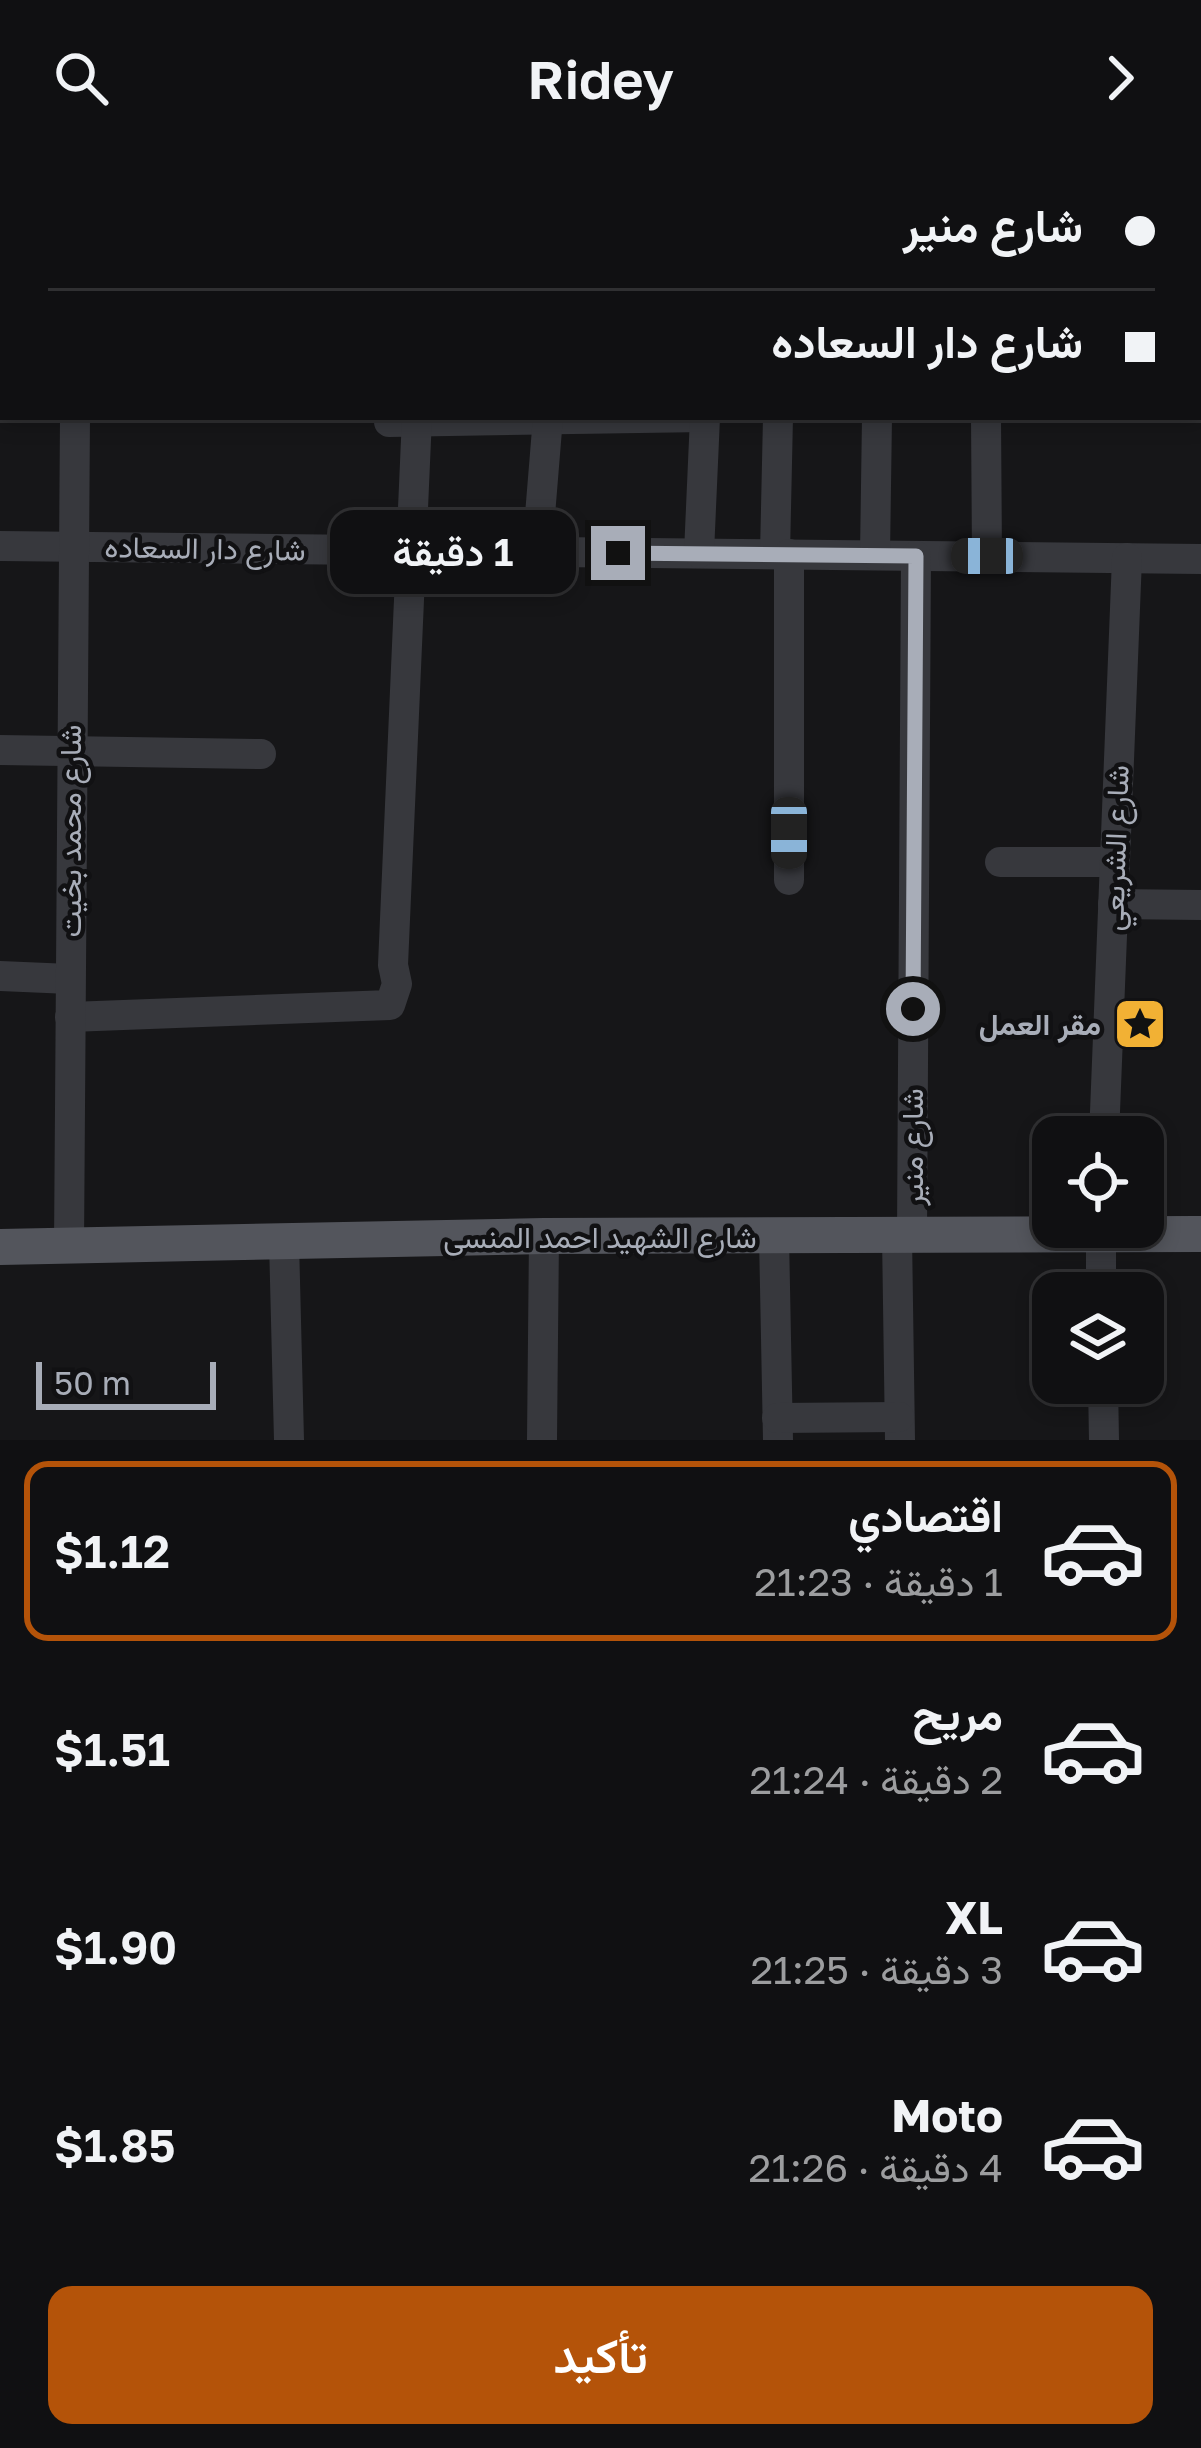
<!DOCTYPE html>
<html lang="ar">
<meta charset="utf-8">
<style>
:root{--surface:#101012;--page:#1e1e20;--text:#f1f3f6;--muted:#9c9d9f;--line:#303032;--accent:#b45309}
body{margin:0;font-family:"Golos Text",Vazirmatn,sans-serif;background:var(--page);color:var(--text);direction:rtl;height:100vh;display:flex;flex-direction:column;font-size:45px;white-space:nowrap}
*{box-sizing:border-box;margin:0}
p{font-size:39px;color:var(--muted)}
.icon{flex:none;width:66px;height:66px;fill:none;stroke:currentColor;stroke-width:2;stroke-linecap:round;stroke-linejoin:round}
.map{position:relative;height:1284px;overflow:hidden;direction:ltr}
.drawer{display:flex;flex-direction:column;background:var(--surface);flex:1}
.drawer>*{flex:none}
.hud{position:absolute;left:0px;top:0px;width:1203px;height:264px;box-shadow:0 6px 18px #0003,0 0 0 3px var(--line);direction:rtl;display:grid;align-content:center;height:264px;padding:0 48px;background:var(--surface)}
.buttons{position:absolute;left:1032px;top:960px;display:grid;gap:24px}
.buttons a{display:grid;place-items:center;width:132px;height:132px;border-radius:24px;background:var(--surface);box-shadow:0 6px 18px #0003,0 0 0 3px var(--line);font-size:60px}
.scale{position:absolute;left:36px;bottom:30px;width:180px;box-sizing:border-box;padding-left:12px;border:6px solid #a8adb8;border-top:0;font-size:33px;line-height:42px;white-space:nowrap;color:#a8adb8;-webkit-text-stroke:9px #111113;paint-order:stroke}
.end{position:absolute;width:54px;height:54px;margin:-27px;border:15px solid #a8adb8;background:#111;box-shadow:0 0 0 6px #111}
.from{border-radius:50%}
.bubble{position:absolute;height:84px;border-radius:24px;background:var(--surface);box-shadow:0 6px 18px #0003,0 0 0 3px var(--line);font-size:39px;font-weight:600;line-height:84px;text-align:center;direction:rtl}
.car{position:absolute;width:36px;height:72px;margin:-36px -18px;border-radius:15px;box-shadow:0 0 9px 3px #0007;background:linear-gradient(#222 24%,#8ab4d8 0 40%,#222 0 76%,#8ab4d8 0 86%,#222 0)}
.hud b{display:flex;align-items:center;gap:42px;height:114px;font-size:45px}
.hud b+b{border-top:3px solid var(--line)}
.hud i{width:30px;height:30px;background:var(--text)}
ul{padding:21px 0 0;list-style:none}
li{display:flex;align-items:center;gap:36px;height:180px;margin:0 24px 18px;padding:0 24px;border:6px solid transparent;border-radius:24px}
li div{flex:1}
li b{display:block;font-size:45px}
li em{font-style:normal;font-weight:600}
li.current{border-color:var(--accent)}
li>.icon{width:108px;height:108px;stroke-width:1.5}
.button{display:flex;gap:24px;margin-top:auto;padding:24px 48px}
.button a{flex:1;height:138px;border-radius:24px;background:var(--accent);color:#fff;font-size:48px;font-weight:600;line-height:138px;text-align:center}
header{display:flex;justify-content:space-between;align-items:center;height:156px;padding:0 48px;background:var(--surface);font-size:54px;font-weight:600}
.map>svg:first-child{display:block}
</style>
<header><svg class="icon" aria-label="forward" viewBox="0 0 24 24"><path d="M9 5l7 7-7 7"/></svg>Ridey<svg class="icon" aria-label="search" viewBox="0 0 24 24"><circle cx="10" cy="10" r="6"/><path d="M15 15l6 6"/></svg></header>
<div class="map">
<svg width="1201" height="1284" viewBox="0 0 1201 1284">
<rect width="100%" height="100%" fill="#161618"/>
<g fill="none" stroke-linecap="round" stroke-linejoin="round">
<!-- minor -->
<g stroke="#37383d" stroke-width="30">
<polyline points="414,0 415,3"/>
<polyline points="83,3 83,0"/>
<polyline points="570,3 570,0"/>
<polyline points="787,3 787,0"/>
<polyline points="1180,3 1181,0"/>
<polyline points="986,261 987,401"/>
<polyline points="389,266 705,261"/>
<polyline points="0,390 1201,403"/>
<polyline points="537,396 548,261"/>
<polyline points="699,397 705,261"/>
<polyline points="775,398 778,261"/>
<polyline points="789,398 789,724"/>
<polyline points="875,399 877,261"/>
<polyline points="0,594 261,598"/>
<polyline points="1000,706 1115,706"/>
<polyline points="1113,748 1201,749"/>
<polyline points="0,820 70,823"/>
<polyline points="70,861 390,849 397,828 393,809 417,261"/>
<polyline points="1104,981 1127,402"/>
<polyline points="1101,1071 1101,1137"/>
<polyline points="897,1079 900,1284"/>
<polyline points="912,1079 916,400"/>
<polyline points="774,1080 778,1284"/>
<polyline points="284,1085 289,1284"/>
<polyline points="69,1090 75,261"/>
<polyline points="1103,1227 1104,1284"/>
<polyline points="777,1262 899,1261"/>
<polyline points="542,1284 544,1080"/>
</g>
<!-- major -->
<polyline stroke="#53555c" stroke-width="36" points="0,1091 544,1080 1201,1078"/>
</g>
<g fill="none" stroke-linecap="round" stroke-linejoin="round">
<!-- route -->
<polyline stroke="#a8adb8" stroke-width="15" points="618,397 916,400 913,853"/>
</g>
<!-- icons -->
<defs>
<g id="sight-square" transform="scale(2.7)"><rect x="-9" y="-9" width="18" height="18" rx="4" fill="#f2b134" stroke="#111113"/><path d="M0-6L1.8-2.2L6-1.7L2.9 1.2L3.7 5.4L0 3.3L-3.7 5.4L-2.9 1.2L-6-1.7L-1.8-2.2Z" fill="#111"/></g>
</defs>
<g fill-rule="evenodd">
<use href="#sight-square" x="1140" y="868"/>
</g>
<g text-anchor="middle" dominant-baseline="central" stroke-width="9" stroke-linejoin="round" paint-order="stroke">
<!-- street labels -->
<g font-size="30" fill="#a8adb8" stroke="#111113">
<text transform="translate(205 392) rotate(1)">شارع دار السعاده</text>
<text transform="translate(70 675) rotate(-90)">شارع محمد بخيت</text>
<text transform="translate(1115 692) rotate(-88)">شارع الشريعي</text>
<text transform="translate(912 991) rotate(-90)">شارع منير</text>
<text x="600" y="1081">شارع الشهيد احمد المنسى</text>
</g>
<!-- poi labels -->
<g font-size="30" font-weight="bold" fill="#a8adb8" stroke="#111113" text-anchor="end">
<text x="1101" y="868">مقر العمل</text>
</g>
</g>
</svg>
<div class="buttons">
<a><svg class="icon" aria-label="locate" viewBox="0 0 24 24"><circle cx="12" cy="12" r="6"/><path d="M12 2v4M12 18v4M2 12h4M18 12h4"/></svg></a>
<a><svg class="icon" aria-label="layers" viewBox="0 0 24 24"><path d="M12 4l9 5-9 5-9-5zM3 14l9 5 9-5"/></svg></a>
</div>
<div class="scale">50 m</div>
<i class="end from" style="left:913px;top:853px"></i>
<i class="end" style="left:618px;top:397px"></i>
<div class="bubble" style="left:330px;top:354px;width:246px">1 دقيقة</div>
<i class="car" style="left:987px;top:400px;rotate:270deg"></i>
<i class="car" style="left:789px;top:677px;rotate:180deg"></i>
<div class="hud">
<b><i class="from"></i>شارع منير</b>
<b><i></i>شارع دار السعاده</b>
</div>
</div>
<section class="drawer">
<ul>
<li class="current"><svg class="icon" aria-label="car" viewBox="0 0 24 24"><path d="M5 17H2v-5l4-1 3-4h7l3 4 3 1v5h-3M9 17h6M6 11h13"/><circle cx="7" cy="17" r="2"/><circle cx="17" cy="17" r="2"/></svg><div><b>اقتصادي</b><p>1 دقيقة · 21:23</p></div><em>$1.12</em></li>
<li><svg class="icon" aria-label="car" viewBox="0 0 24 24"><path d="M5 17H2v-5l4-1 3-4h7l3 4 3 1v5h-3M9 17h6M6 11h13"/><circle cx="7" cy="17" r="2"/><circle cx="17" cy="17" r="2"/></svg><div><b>مريح</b><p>2 دقيقة · 21:24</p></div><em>$1.51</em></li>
<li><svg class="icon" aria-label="car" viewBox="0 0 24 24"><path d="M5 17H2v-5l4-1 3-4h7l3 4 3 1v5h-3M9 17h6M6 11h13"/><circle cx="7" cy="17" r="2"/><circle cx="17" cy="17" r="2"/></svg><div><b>XL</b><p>3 دقيقة · 21:25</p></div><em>$1.90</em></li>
<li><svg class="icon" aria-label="car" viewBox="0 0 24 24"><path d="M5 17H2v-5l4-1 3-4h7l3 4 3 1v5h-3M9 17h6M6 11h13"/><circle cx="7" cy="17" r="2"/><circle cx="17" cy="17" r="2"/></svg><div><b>Moto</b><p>4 دقيقة · 21:26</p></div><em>$1.85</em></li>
</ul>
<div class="button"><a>تأكيد</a></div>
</section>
